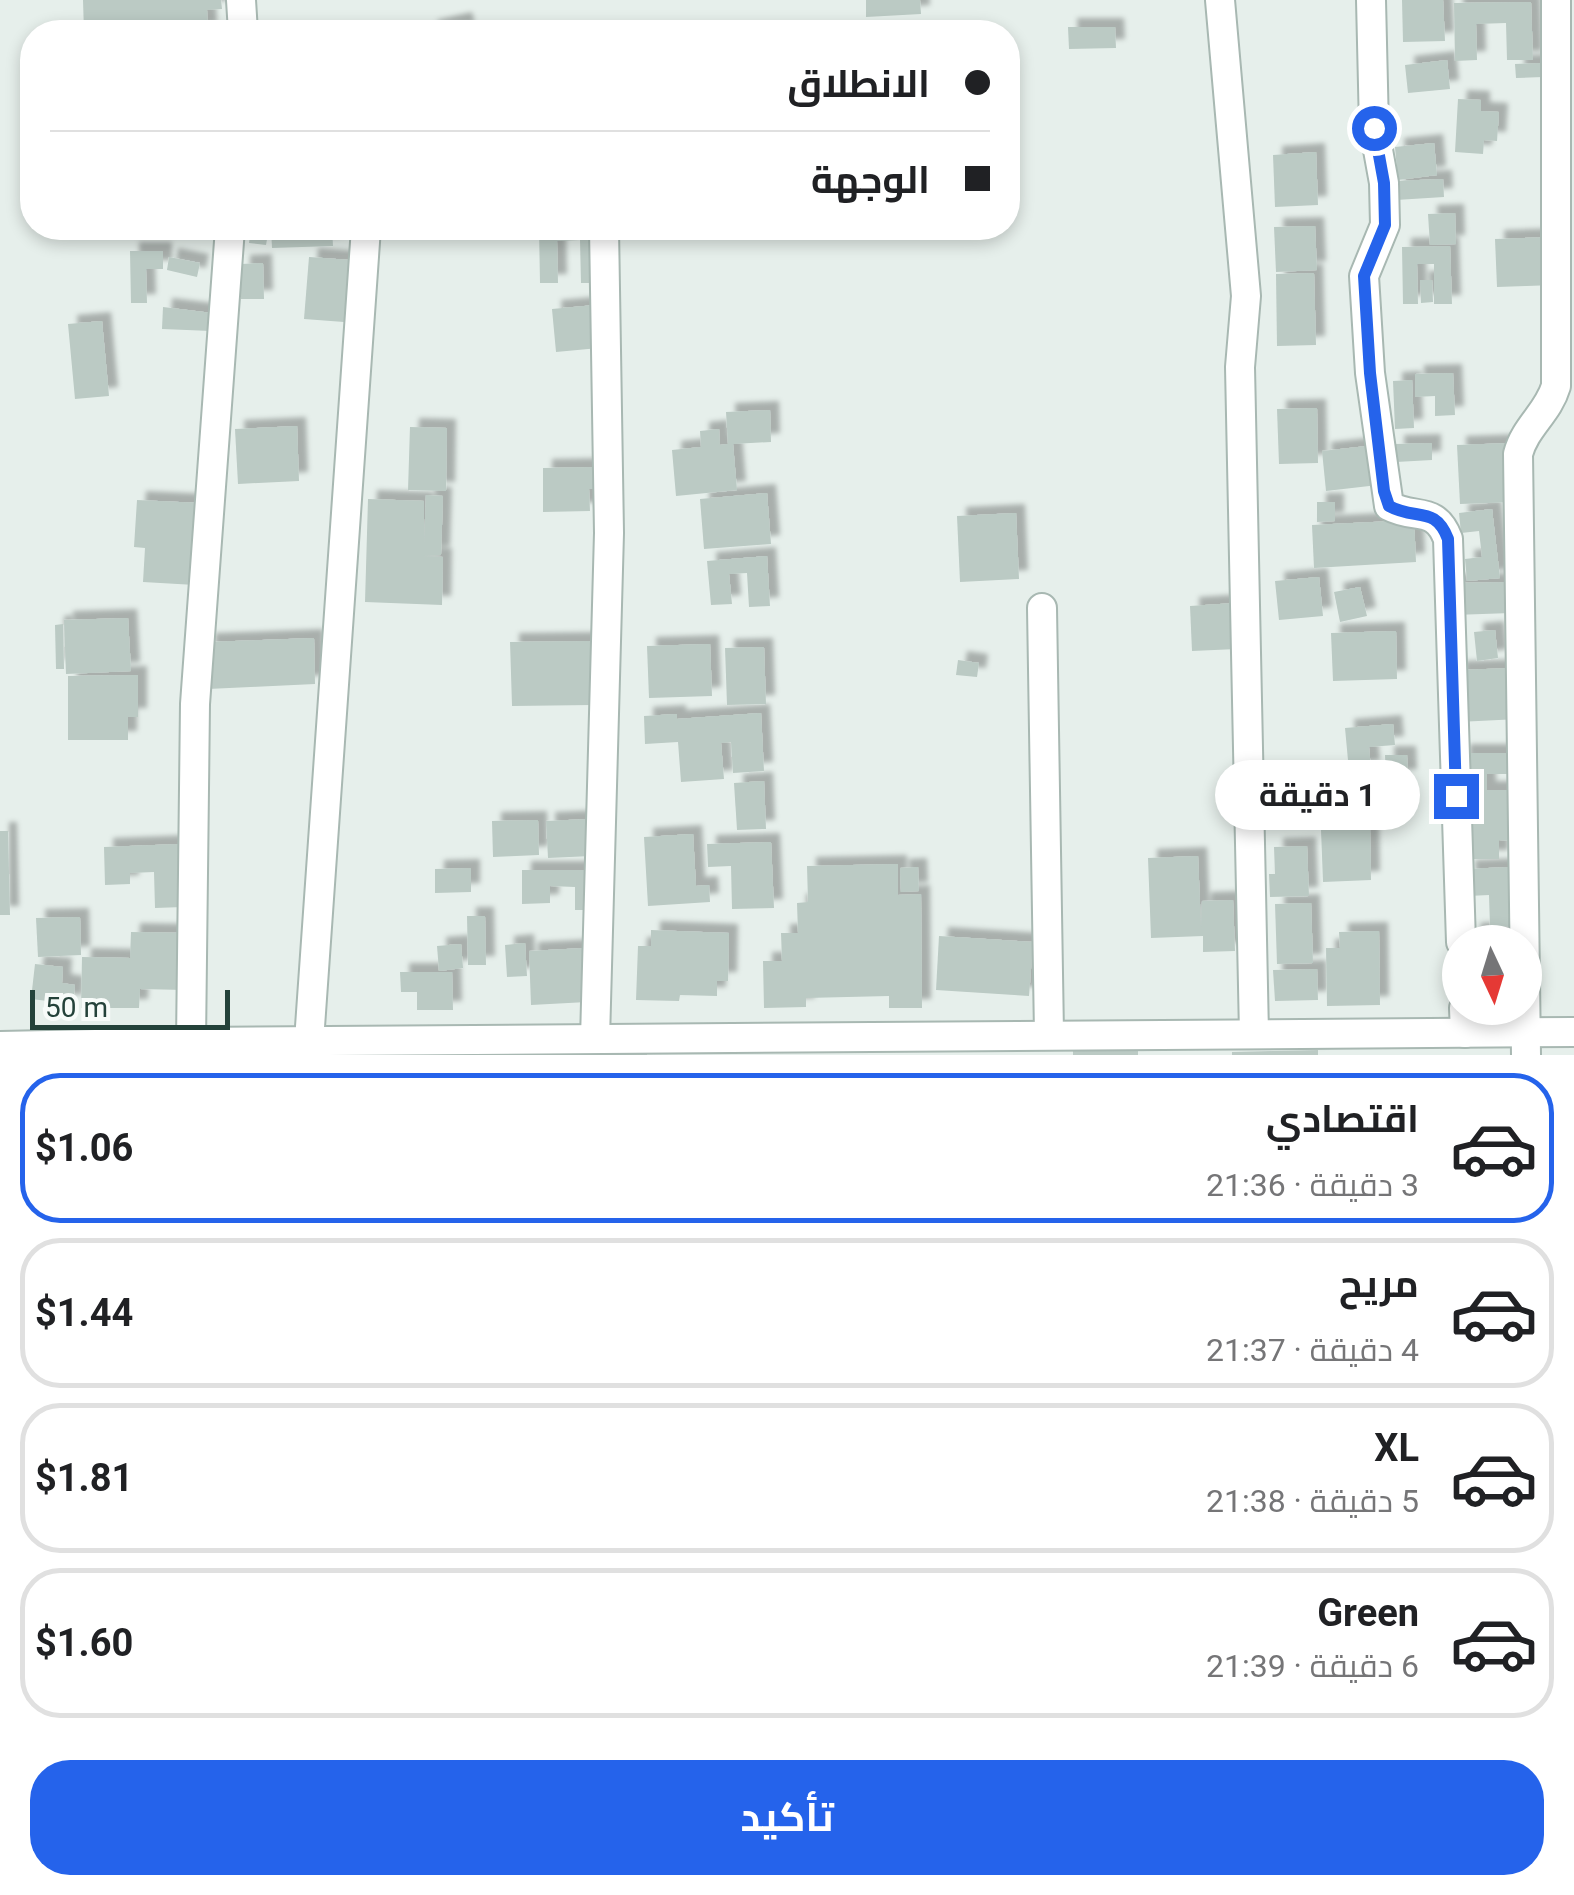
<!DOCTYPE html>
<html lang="ar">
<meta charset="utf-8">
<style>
:root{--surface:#fff;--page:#f2f2f2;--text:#202124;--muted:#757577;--line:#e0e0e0;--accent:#2563eb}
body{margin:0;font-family:Roboto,Cairo,sans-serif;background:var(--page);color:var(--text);direction:rtl;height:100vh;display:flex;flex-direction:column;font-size:38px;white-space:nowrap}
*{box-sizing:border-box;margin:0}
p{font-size:32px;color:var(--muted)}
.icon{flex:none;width:55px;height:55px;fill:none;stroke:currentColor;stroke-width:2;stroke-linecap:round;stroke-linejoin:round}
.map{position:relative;height:1055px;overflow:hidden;direction:ltr}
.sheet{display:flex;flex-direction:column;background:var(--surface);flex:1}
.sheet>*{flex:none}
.guide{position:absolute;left:20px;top:20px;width:1000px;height:220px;border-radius:40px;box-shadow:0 5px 15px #0003;direction:rtl;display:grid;align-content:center;height:220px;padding:0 30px;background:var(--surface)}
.needle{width:65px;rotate:176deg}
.controls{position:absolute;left:1442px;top:925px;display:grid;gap:20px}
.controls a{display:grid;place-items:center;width:100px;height:100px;border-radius:50%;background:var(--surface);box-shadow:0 5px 15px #0003;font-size:50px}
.scale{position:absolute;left:30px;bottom:25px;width:200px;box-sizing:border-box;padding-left:10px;border:5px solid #24423a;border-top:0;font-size:28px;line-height:35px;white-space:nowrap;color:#24423a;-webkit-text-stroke:8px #f7fbf9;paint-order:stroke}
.end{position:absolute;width:45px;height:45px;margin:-22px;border:12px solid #2563eb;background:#fff;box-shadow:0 0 0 5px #fff}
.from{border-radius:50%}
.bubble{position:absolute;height:70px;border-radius:35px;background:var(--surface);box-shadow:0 5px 15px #0003;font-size:32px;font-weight:700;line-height:70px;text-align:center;direction:rtl}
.guide b{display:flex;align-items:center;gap:35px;height:95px;font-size:38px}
.guide b+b{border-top:2px solid var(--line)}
.guide i{width:25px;height:25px;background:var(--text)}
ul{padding:18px 0 0;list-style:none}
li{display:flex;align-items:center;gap:30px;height:150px;margin:0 20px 15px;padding:0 10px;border:5px solid var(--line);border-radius:40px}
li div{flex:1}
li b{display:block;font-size:38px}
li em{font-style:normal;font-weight:700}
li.active{border-color:var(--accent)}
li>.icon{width:90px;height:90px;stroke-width:1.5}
.cta{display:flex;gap:20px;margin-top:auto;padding:20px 30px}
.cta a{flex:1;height:115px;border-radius:40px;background:var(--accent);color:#fff;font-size:40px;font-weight:700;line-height:115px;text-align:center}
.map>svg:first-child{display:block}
</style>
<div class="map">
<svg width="1574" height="1055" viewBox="0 0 1574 1055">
<defs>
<filter id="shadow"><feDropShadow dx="9" dy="-9" stdDeviation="2.5" flood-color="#0004"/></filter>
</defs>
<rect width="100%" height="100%" fill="#e6efeb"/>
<!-- building -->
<g fill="#bbcac4" filter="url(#shadow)">
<polygon points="83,0 221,0 222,9 207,10 208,32 84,32"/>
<polygon points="866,0 920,0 921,14 866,17"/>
<polygon points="1402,0 1443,0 1445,41 1403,42"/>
<polygon points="1531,2 1533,60 1507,60 1506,23 1476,24 1477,60 1455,61 1454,3"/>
<polygon points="463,21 466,32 429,32 428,29"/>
<polygon points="1068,27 1115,27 1116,48 1069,49"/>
<polygon points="1447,60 1450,89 1408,93 1405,65"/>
<polygon points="1543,63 1543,77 1516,78 1515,64"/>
<polygon points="1458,99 1481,100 1481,111 1499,112 1497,141 1484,140 1483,154 1455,152"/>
<polygon points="1434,143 1437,175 1398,180 1395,147"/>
<polygon points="1316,152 1318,205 1275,207 1273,155"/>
<polygon points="1443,179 1444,197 1396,200 1395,181"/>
<polygon points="1455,213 1456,244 1430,245 1428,214"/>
<polygon points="1315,226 1317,270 1276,272 1274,227"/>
<polygon points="251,228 269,228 266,245 249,243"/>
<polygon points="271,228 332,228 333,246 272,248"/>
<polygon points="474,228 524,228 524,234 475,235"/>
<polygon points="539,228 599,228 601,283 581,283 580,240 557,241 558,283 540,283"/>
<polygon points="1553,237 1554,285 1497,287 1495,239"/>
<polygon points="1450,246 1452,304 1434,304 1434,264 1417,264 1418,304 1403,304 1402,247"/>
<polygon points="130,251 163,251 163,269 146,269 147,303 131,303"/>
<polygon points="169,257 200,263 197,277 167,270"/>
<polygon points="309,257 350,260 344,322 304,319"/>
<polygon points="263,263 264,299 241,299 241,264"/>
<polygon points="1314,273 1316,345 1277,346 1276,274"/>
<polygon points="1420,280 1432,280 1433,302 1421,303"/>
<polygon points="595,305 599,348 556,352 552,309"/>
<polygon points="163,307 212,313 211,331 162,329"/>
<polygon points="102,321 109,396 75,399 68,324"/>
<polygon points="1453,373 1455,415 1435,416 1435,396 1415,397 1415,374"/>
<polygon points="1412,380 1414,428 1395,429 1393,381"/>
<polygon points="1317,408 1318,463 1279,464 1277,409"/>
<polygon points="770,410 771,442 733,444 737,490 676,496 672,450 701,447 700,431 719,429 720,445 728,444 726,412"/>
<polygon points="297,426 299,481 238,484 235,429"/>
<polygon points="410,427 447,428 446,491 408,490"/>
<polygon points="1432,443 1432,460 1396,462 1395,444"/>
<polygon points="1512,443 1515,502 1460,504 1457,445"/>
<polygon points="1376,445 1378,485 1326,491 1322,451"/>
<polygon points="598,467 599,489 589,489 590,511 543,512 543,468"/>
<polygon points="767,493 771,544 704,549 700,499"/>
<polygon points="426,495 443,496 441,555 423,556 443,557 442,605 365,602 368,499 424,501 424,543"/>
<polygon points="137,500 200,503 195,585 143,582 145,548 134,547"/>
<polygon points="1317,502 1335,502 1335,521 1317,522"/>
<polygon points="1492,509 1500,578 1467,581 1465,559 1482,557 1479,531 1461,533 1459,513"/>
<polygon points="1016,513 1019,579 960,582 957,516"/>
<polygon points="1414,520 1416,562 1314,568 1312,525"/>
<polygon points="767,556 770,606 749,607 747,573 729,574 732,604 711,605 707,561"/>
<polygon points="1319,577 1323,616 1279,620 1275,581"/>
<polygon points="1510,582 1511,613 1454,615 1453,583"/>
<polygon points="1360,587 1367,616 1340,622 1334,592"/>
<polygon points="1235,603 1237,649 1192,651 1190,606"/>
<polygon points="128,618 131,671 66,674 64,620"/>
<polygon points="63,624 64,669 56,669 55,625"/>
<polygon points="1495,630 1498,658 1477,661 1474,632"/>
<polygon points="1396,631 1397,679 1333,681 1331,633"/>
<polygon points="314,638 315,684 208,689 206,642"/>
<polygon points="590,641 592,705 512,706 510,642"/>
<polygon points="710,644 712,696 649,698 647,646"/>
<polygon points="764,647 766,704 727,705 725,648"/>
<polygon points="958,660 979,663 977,677 956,675"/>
<polygon points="1516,668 1519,719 1458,722 1456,670"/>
<polygon points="138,675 138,717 128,717 128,740 68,740 68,676"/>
<polygon points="761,713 764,771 733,773 731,742 721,743 724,779 681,782 678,742 645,744 644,716 677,714 677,719"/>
<polygon points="1393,724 1395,745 1369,747 1371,769 1349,771 1345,728"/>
<polygon points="1461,753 1511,753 1510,774 1487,774 1487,790 1514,790 1513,841 1499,840 1499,859 1464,859 1460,812 1472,812 1472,798 1460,797"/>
<polygon points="1385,755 1407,755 1408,778 1386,779"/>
<polygon points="764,781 766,829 737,830 734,783"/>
<polygon points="590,819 592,856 548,858 546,821"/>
<polygon points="538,820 539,855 493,857 492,821"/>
<polygon points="1370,828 1371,880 1323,882 1321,830"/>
<polygon points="0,831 8,831 10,915 0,915"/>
<polygon points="693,834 696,886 709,885 710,902 648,906 644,837"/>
<polygon points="771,842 774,908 732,909 731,866 708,867 707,844"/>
<polygon points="180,844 183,907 155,908 154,872 130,873 130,884 105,885 104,847"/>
<polygon points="1307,846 1309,896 1270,897 1269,874 1275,874 1274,847"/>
<polygon points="1198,856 1201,927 1202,901 1233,900 1235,951 1203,952 1203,936 1151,938 1148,858"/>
<polygon points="898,864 898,895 921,894 922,1008 889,1008 889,996 806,998 806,1007 764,1008 763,961 782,961 781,933 798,933 797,903 808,902 807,866"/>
<polygon points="918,867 919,891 901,892 900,868"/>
<polygon points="1510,867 1513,926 1490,927 1489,895 1468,896 1466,869"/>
<polygon points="471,868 471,892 435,893 435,869"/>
<polygon points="522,870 592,870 592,910 575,910 575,887 550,886 550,903 522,904"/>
<polygon points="1311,903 1313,963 1277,964 1275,904"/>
<polygon points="467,916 485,916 486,965 468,965"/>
<polygon points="80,917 81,955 38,957 36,918"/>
<polygon points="651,930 729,933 728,981 717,981 717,996 680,995 679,1001 636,1000 638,946 651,946"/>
<polygon points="1379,931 1380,1005 1327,1006 1326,948 1340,948 1339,932"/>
<polygon points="1516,931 1517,942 1472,942 1472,932"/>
<polygon points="131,932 185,933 185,990 140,989 139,1008 81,1008 82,957 130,958"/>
<polygon points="939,936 1033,942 1029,996 936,990"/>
<polygon points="525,943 527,976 507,977 505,945"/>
<polygon points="461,944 463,968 439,971 437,946"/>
<polygon points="585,948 587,1002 531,1005 529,951"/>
<polygon points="35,964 63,967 62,983 75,985 73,1004 31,999"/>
<polygon points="1317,969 1318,1000 1275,1001 1273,970"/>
<polygon points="400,972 452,972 453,1010 417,1010 417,992 401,992"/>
<polygon points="1138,1043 1138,1055 1073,1055 1073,1044"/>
<polygon points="647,1049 647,1055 506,1055 506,1051"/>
<polygon points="1318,1050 1318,1055 1232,1055 1232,1052"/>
</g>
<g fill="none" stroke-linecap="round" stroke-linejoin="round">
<!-- minor casing -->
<g stroke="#a8b8b2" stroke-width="32">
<g id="minor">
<polyline points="241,0 243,32"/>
<polyline points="1220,0 1246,296 1240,367 1254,1034"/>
<path d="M 1371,0 L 1374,128 L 1384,183 L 1385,225 L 1364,276 L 1370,373 L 1389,506 C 1416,520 1435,505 1448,539 L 1461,942"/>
<polyline points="1042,608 1049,1034"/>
<polyline points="1464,1008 1465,1033"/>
<polyline points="595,1039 609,533 604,228"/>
<polyline points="309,1041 366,228"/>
<polyline points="191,1042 195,704 230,228"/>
<polyline points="0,1046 191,1042 1574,1032"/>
<path d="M 1526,1055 L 1518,454 C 1525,427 1548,413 1556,386 L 1556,0"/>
</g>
</g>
<!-- minor -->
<use href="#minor" stroke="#fff" stroke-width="28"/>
</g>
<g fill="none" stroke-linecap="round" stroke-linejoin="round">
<!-- route -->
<path stroke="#2563eb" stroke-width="12" d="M 1374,128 L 1384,183 L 1385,225 L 1364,276 L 1370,373 L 1384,491 L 1389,506 C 1416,521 1435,505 1448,539 L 1456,796"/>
</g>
</svg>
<div class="controls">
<a><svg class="needle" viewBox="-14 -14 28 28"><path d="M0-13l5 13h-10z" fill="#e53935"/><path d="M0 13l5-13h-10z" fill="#757577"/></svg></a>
</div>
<div class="scale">50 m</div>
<i class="end from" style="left:1374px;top:128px"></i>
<i class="end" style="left:1456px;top:796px"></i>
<div class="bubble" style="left:1215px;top:760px;width:205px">1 دقيقة</div>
<div class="guide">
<b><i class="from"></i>الانطلاق</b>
<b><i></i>الوجهة</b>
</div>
</div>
<section class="sheet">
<ul>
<li class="active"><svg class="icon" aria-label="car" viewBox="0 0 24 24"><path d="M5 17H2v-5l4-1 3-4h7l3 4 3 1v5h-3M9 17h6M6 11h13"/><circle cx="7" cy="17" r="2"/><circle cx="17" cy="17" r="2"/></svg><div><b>اقتصادي</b><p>3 دقيقة · 21:36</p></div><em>$1.06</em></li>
<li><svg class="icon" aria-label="car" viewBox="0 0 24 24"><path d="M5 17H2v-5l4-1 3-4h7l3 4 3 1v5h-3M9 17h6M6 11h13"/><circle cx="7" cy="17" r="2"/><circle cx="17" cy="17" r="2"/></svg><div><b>مريح</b><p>4 دقيقة · 21:37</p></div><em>$1.44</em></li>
<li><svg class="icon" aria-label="car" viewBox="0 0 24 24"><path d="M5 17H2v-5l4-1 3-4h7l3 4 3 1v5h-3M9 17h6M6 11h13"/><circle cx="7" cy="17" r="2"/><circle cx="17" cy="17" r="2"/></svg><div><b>XL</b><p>5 دقيقة · 21:38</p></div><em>$1.81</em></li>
<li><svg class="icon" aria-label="car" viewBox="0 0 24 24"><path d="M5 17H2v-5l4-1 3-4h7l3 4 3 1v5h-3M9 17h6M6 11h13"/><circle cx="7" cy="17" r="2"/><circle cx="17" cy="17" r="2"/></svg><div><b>Green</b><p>6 دقيقة · 21:39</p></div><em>$1.60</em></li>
</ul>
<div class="cta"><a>تأكيد</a></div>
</section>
